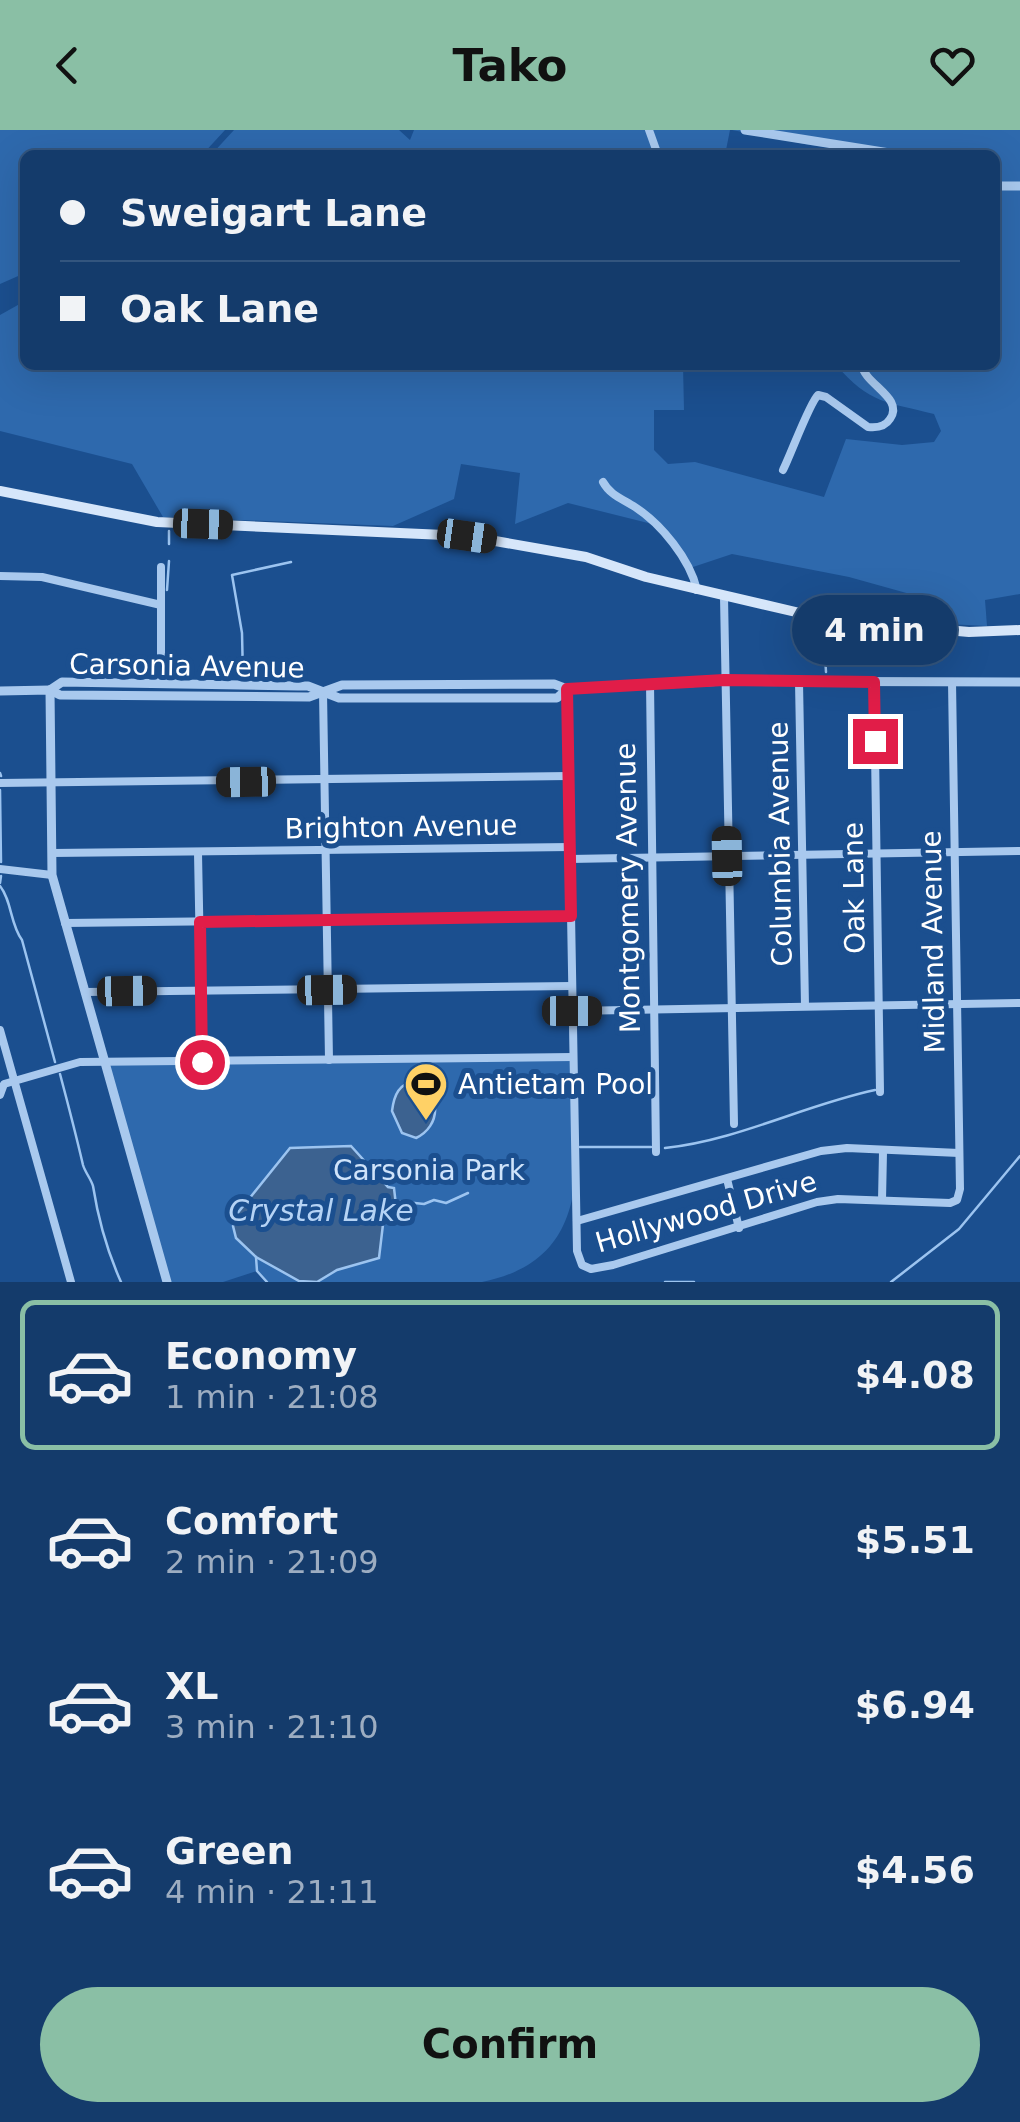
<!DOCTYPE html>
<meta charset="utf-8">
<style>
:root{--surface:#143b6b;--page:#1d4271;--text:#f1f3f6;--muted:#9dadc1;--line:#33557e;--accent:#8abfa5}
body{margin:0;font-family:"DejaVu Sans",sans-serif;background:var(--page);color:var(--text);height:100vh;display:flex;flex-direction:column;font-size:38px;white-space:nowrap}
*{box-sizing:border-box;margin:0}
p{font-size:32px;color:var(--muted)}
.icon{flex:none;width:55px;height:55px;fill:none;stroke:currentColor;stroke-width:2;stroke-linecap:round;stroke-linejoin:round}
.map{position:relative;height:1152px;overflow:hidden}
.side{display:flex;flex-direction:column;background:var(--surface);flex:1}
.side>*{flex:none}
.banner{position:absolute;left:20px;top:20px;width:980px;height:220px;border-radius:15px;box-shadow:0 10px 40px #0002,0 0 0 2px var(--line);display:grid;align-content:center;height:220px;padding:0 40px;background:var(--surface)}
.end{position:absolute;width:45px;height:45px;margin:-22px;border:12px solid #e11d48;background:#fff;box-shadow:0 0 0 5px #fff}
.from{border-radius:50%}
.bubble{position:absolute;height:70px;border-radius:35px;background:var(--surface);box-shadow:0 10px 40px #0002,0 0 0 2px var(--line);font-size:32px;font-weight:700;line-height:70px;text-align:center}
.car{position:absolute;width:30px;height:60px;margin:-30px -15px;border-radius:12px;box-shadow:0 0 8px 2px #0007;background:linear-gradient(#222 24%,#8ab4d8 0 40%,#222 0 76%,#8ab4d8 0 86%,#222 0)}
.banner b{display:flex;align-items:center;gap:35px;height:95px;font-size:38px}
.banner b+b{border-top:2px solid var(--line)}
.banner i{width:25px;height:25px;background:var(--text)}
ul{padding:18px 0 0;list-style:none}
li{display:flex;align-items:center;gap:30px;height:150px;margin:0 20px 15px;padding:0 20px;border:5px solid transparent;border-radius:15px}
li div{flex:1}
li b{display:block;font-size:38px}
li em{font-style:normal;font-weight:700}
li.current{border-color:var(--accent)}
li>.icon{width:90px;height:90px;stroke-width:1.5}
.primary-button{display:flex;gap:20px;margin-top:auto;padding:20px 40px}
.primary-button a{flex:1;height:115px;border-radius:60px;background:var(--accent);color:#111;font-size:40px;font-weight:700;line-height:115px;text-align:center}
header{display:flex;justify-content:space-between;align-items:center;height:130px;padding:0 40px;background:var(--accent);color:#111;font-size:45px;font-weight:700}
.map>svg:first-child{display:block}
</style>
<header><svg class="icon" aria-label="back" viewBox="0 0 24 24"><path d="M15 5l-7 7 7 7"/></svg>Tako<svg class="icon" aria-label="heart" viewBox="0 0 24 24"><path d="M12 20l-8-8c-3-5 5-10 8-4 3-6 11-1 8 4z"/></svg></header>
<div class="map">
<svg width="1020" height="1152" viewBox="0 0 1020 1152">
<rect width="100%" height="100%" fill="#1b4f8f"/>
<!-- green -->
<g fill="#2e69ad">
<polygon points="0,0 225,0 202,25 25,25 25,143 0,154"/>
<polygon points="234,0 399,0 410,10 414,0 730,0 725,25 211,25"/>
<path d="M 732,0 L 1020,0 L 1020,464 L 985,470 L 987,496 L 946,494 L 928,469 L 849,447 L 732,424 L 693,437 L 652,394 L 568,373 L 515,394 L 520,343 L 461,334 L 454,369 L 393,396 L 163,387 L 132,334 L 0,301 L 0,185 L 25,171 L 25,235 L 683,235 L 684,280 L 654,280 L 654,320 L 668,334 L 695,332 L 824,367 L 846,309 L 902,315 L 934,312 L 941,301 L 934,284 C 887,272 870,274 836,235 L 995,235 L 995,25 L 890,25 L 810,15 Z"/>
<path d="M 573,927 C 575,1020 601,1128 482,1152 L 267,1152 L 257,1141 L 223,1152 L 167,1152 L 104,931 Z"/>
</g>
<!-- water -->
<g fill="#3c6290" stroke="#9cc4f0" stroke-width="2.5">
<path d="M 416,951 C 442,964 441,996 416,1008 L 402,1003 L 392,981 C 394,965 399,953 416,951 Z"/>
<polygon points="351,1016 388,1057 394,1058 397,1084 389,1082 384,1086 379,1128 337,1140 317,1152 299,1151 256,1127 236,1108 233,1096 236,1085 290,1018"/>
</g>
<g fill="none" stroke-linecap="round" stroke-linejoin="round">
<!-- stream -->
<g stroke="#9cc4f0" stroke-width="2.5">
<polyline points="169,414 169,401"/>
<polyline points="167,460 169,431"/>
<polyline points="823,492 826,542"/>
<polyline points="243,547 242,503 232,445 291,432"/>
<polyline points="0,643 1,646"/>
<polyline points="0,660 1,732"/>
<polyline points="0,753 1,746"/>
<path d="M 0,756 C 12,771 10,794 22,810 L 55,932"/>
<path d="M 60,944 C 68,974 76,1005 83,1035 C 85,1042 91,1049 93,1056 C 98,1088 108,1123 121,1152"/>
<polyline points="580,1017 651,1017"/>
<path d="M 665,1018 C 739,1010 804,975 875,960"/>
<polyline points="396,1071 424,1074 434,1070 446,1073 468,1063"/>
<polyline points="256,1127 257,1141 267,1152"/>
<polyline points="665,1152 694,1152"/>
<polyline points="891,1152 959,1099 1020,1026"/>
</g>
<!-- minor -->
<g stroke="#a9c9ee" stroke-width="8">
<polyline points="649,0 658,25"/>
<path d="M 783,340 C 791,324 810,272 818,265 L 826,267 L 868,297 C 877,298 885,297 890,289 C 905,268 864,254 862,235"/>
<path d="M 603,352 C 610,365 623,369 635,377 C 661,394 690,429 697,460"/>
<polyline points="0,446 42,447 161,475"/>
<polyline points="724,467 734,994"/>
<polyline points="799,552 805,876"/>
<polyline points="161,553 161,437"/>
<polyline points="650,553 656,1022"/>
<polyline points="874,553 880,962"/>
<polyline points="567,559 577,1121 582,1135 591,1139 613,1135 817,1072 838,1069 950,1073 957,1070 960,1059 952,552"/>
<polyline points="323,562 329,930"/>
<polyline points="0,653 569,646"/>
<polyline points="52,723 570,717"/>
<polyline points="198,723 202,932"/>
<polyline points="570,729 1020,721"/>
<polyline points="0,739 52,745"/>
<polyline points="65,793 571,787"/>
<polyline points="85,862 572,856"/>
<polyline points="572,881 1020,873"/>
<polyline points="0,900 71,1152"/>
<polyline points="0,965 4,954 80,932 573,927"/>
<polyline points="727,1049 739,1098"/>
<polyline points="882,1070 883,1022"/>
<polyline points="577,1091 821,1021 847,1018 959,1023"/>
</g>
<!-- tertiary -->
<g stroke="#a9c9ee" stroke-width="9">
<polyline points="745,0 902,25"/>
<polyline points="995,56 1020,56"/>
<polyline points="50,560 52,745 167,1152"/>
<polyline points="50,560 62,552 298,556 308,556 339,568 557,568 567,559"/>
<polyline points="0,561 50,560 60,565 309,567 342,555 554,554 567,559 725,551 1020,552"/>
</g>
<!-- secondary -->
<polyline stroke="#d6e6fa" stroke-width="10" points="0,361 157,392 467,406 586,427 646,447 800,483 857,492 969,502 1020,500"/>
</g>
<g fill="none" stroke-linecap="round" stroke-linejoin="round">
<!-- route -->
<polyline stroke="#e11d48" stroke-width="12" points="202,932 200,792 571,786 567,559 724,550 874,552 875,611"/>
</g>
<!-- icons -->
<defs>
<g id="stadium-pin" transform="scale(2.25)"><path d="M0 17L-7.5 6A9.5 9.5 0 1 1 7.5 6Z" fill="#ffd166" stroke="#1b4f8f"/><path d="M0-5a6.5 5 0 1 0 0 10a6.5 5 0 1 0 0-10ZM-3.5-1.8h7v3.6h-7Z" fill="#111"/></g>
</defs>
<g fill-rule="evenodd">
<use href="#stadium-pin" x="426" y="954"/>
</g>
<g text-anchor="middle" dominant-baseline="central" stroke-width="10" stroke-linejoin="round" paint-order="stroke">
<!-- street labels -->
<g font-size="28" fill="#fff" stroke="#1b4f8f">
<text transform="translate(187 536) rotate(1)">Carsonia Avenue</text>
<text transform="translate(401 697) rotate(-1)">Brighton Avenue</text>
<text transform="translate(780 714) rotate(-91)">Columbia Avenue</text>
<text transform="translate(628 758) rotate(-91)">Montgomery Avenue</text>
<text transform="translate(854 758) rotate(-91)">Oak Lane</text>
<text transform="translate(933 812) rotate(-91)">Midland Avenue</text>
<text transform="translate(706 1082) rotate(-16)">Hollywood Drive</text>
</g>
<!-- poi labels -->
<g font-size="28" fill="#fff" stroke="#1b4f8f" text-anchor="start">
<text x="458" y="954">Antietam Pool</text>
</g>
<!-- park labels -->
<g font-size="28" fill="#cfe3fa" stroke="#1b4f8f">
<text x="429" y="1040">Carsonia Park</text>
</g>
<!-- water labels -->
<g font-size="30" font-style="italic" fill="#b5d3f5" stroke="#1b4f8f">
<text x="321" y="1080">Crystal Lake</text>
</g>
</g>
</svg>
<i class="end from" style="left:202px;top:932px"></i>
<i class="end" style="left:875px;top:611px"></i>
<div class="bubble" style="left:792px;top:465px;width:165px">4 min</div>
<i class="car" style="left:203px;top:394px;rotate:92deg"></i>
<i class="car" style="left:467px;top:406px;rotate:98deg"></i>
<i class="car" style="left:246px;top:652px;rotate:269deg"></i>
<i class="car" style="left:727px;top:726px;rotate:359deg"></i>
<i class="car" style="left:327px;top:860px;rotate:89deg"></i>
<i class="car" style="left:127px;top:861px;rotate:89deg"></i>
<i class="car" style="left:572px;top:881px;rotate:90deg"></i>
<div class="banner">
<b><i class="from"></i>Sweigart Lane</b>
<b><i></i>Oak Lane</b>
</div>
</div>
<section class="side">
<ul>
<li class="current"><svg class="icon" aria-label="car" viewBox="0 0 24 24"><path d="M5 17H2v-5l4-1 3-4h7l3 4 3 1v5h-3M9 17h6M6 11h13"/><circle cx="7" cy="17" r="2"/><circle cx="17" cy="17" r="2"/></svg><div><b>Economy</b><p>1 min · 21:08</p></div><em>$4.08</em></li>
<li><svg class="icon" aria-label="car" viewBox="0 0 24 24"><path d="M5 17H2v-5l4-1 3-4h7l3 4 3 1v5h-3M9 17h6M6 11h13"/><circle cx="7" cy="17" r="2"/><circle cx="17" cy="17" r="2"/></svg><div><b>Comfort</b><p>2 min · 21:09</p></div><em>$5.51</em></li>
<li><svg class="icon" aria-label="car" viewBox="0 0 24 24"><path d="M5 17H2v-5l4-1 3-4h7l3 4 3 1v5h-3M9 17h6M6 11h13"/><circle cx="7" cy="17" r="2"/><circle cx="17" cy="17" r="2"/></svg><div><b>XL</b><p>3 min · 21:10</p></div><em>$6.94</em></li>
<li><svg class="icon" aria-label="car" viewBox="0 0 24 24"><path d="M5 17H2v-5l4-1 3-4h7l3 4 3 1v5h-3M9 17h6M6 11h13"/><circle cx="7" cy="17" r="2"/><circle cx="17" cy="17" r="2"/></svg><div><b>Green</b><p>4 min · 21:11</p></div><em>$4.56</em></li>
</ul>
<div class="primary-button"><a>Confirm</a></div>
</section>
